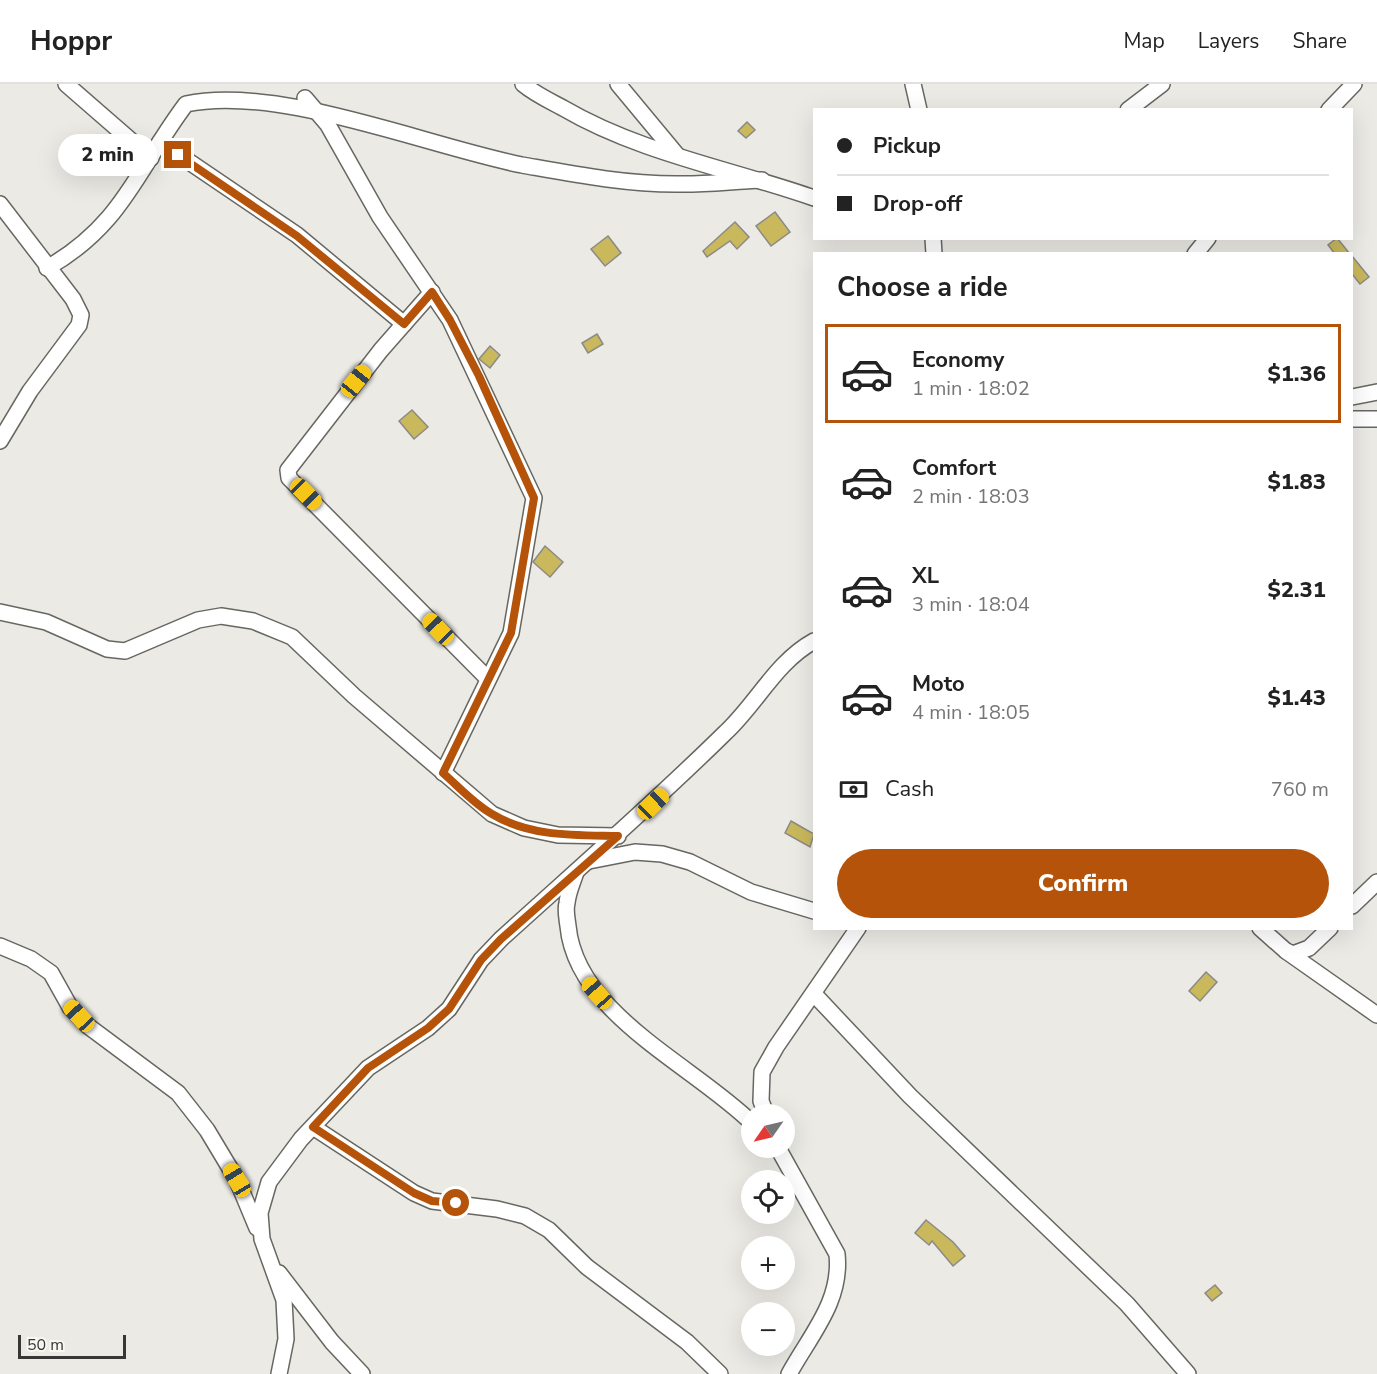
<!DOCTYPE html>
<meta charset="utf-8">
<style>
:root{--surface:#fff;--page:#f2f2f2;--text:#222;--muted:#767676;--line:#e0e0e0;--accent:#b45309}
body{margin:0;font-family:"Nunito Sans",sans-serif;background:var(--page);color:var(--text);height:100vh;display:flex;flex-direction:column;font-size:22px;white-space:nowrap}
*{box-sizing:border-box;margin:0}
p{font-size:20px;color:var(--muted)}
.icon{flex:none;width:33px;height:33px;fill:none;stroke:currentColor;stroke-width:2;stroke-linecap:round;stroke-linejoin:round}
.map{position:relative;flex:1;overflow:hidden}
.side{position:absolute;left:813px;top:168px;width:540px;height:678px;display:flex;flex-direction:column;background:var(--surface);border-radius:0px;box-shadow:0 6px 24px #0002}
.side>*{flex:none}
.guide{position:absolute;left:813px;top:24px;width:540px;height:132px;border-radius:0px;box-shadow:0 6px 24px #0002;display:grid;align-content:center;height:132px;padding:0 24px;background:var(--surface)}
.needle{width:39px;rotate:236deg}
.buttons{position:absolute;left:741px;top:1020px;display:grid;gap:12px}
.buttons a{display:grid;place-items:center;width:54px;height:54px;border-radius:50%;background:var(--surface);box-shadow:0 6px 24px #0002;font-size:30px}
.scale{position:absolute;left:18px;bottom:15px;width:108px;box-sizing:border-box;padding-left:6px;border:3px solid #383735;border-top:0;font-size:16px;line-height:21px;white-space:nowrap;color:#383735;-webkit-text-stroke:4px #f8f7f2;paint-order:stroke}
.end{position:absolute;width:27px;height:27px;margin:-14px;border:8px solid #b45309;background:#fff;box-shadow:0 0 0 3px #fff}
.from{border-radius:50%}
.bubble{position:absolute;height:42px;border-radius:21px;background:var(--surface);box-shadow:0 6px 24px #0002;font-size:20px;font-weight:800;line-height:42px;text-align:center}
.car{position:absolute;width:18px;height:36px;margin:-18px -9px;border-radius:8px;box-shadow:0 0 4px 2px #0007;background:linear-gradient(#f5c518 24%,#345 0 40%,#f5c518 0 76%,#345 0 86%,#f5c518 0)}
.guide b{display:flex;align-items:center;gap:21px;height:57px;font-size:22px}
.guide b+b{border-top:2px solid var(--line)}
.guide i{width:15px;height:15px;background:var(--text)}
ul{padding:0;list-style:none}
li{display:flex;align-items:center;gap:18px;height:99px;margin:0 12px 9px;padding:0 12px;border:3px solid transparent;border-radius:0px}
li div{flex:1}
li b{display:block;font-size:22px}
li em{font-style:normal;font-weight:800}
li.current{border-color:var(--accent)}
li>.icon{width:54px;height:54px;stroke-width:1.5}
h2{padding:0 24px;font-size:27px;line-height:72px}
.pay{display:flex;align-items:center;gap:15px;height:66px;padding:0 24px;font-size:22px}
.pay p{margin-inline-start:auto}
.primary-button{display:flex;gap:12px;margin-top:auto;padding:12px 24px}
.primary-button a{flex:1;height:69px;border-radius:36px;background:var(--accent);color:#fff;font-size:24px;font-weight:800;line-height:69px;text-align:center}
header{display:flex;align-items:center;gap:36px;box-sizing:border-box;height:84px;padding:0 30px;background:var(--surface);border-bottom:2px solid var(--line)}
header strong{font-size:28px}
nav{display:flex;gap:33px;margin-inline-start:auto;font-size:21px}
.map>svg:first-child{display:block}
</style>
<header>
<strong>Hoppr</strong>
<nav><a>Map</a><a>Layers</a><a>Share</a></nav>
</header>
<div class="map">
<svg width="1377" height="1290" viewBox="0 0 1377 1290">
<rect width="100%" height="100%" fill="#ebeae5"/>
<!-- building -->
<g fill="#c9b85c" stroke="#8b8a86" stroke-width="1.5">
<polygon points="747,38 755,46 746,54 738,47"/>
<polygon points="775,128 790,148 771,162 756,142"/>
<polygon points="735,138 749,153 737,165 730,157 707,173 703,167"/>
<polygon points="608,152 621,169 605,182 591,165"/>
<polygon points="1337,154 1350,170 1335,170 1328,161"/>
<polygon points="1352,172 1369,193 1360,200 1352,190"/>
<polygon points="597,250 603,260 588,269 582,259"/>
<polygon points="490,262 500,271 490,284 479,275"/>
<polygon points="412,326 428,343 414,355 399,337"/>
<polygon points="545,462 563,478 550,493 533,478"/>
<polygon points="791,737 814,750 810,763 785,749"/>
<polygon points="1206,888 1217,898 1200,917 1189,907"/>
<polygon points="926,1136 953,1158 965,1172 953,1182 932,1157 929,1161 915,1149"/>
<polygon points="1215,1201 1222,1209 1212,1217 1205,1209"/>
</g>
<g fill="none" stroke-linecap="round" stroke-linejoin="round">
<!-- minor casing -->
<g stroke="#676762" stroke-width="18">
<g id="minor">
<polyline points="66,0 151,74"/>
<path d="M 523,0 C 535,10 550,17 563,24 C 640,69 731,85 814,114"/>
<polyline points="618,0 677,71"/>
<polyline points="913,0 919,26"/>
<polyline points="305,14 328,41 380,133 450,236 534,414 511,549 443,689"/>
<polyline points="1128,26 1162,0"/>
<polyline points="1329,26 1354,0"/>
<polyline points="160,58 297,151 404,240"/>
<polyline points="0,120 73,215 81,231 79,241 30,307 0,357"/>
<polyline points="933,154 934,170"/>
<polyline points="1195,170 1208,154"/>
<path d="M 47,184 C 123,141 137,85 186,20 C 277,0 427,62 522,81 C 573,90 624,100 676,100 C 704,101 733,97 762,96"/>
<polyline points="432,208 381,266 288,386 289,394 488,595"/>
<polyline points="1352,313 1377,308"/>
<polyline points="1352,335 1377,335"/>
<polyline points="0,528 46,538 107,565 125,567 198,536 221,532 253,537 292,553 354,612 492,730 524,744 558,751 618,752"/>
<polyline points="589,777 635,768 662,770 690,778 751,808 814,827"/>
<path d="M 576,788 C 573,798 568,808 567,819 C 565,826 567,834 568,842 C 576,930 693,981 752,1039"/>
<polyline points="1352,822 1377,798"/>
<polyline points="1260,844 1286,867 1377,931"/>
<polyline points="0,862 31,875 51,889 70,923 88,942 178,1009 207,1046 237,1096 257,1144"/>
<polyline points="1286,867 1293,870 1309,864 1330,844"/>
<polyline points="814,910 910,1012 1127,1220 1188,1290"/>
<polyline points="766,1030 761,1017 762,988 776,963 858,844"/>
<polyline points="313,1043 414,1109 432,1117 497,1125 525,1132 549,1146 587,1183 687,1258 720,1290"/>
<path d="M 778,1064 L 837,1170 C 842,1217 811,1250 789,1290"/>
<polyline points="279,1189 332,1258 362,1290"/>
<path d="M 279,1290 L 286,1255 L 284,1216 L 262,1155 L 260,1129 L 269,1098 L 301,1055 L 368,984 L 428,944 L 449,925 L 481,876 L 501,855 C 577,786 653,720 726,648 C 757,619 776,578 814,557"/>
</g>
</g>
<!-- minor -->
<use href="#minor" stroke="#fff" stroke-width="15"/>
</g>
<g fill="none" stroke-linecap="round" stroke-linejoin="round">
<!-- route -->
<path stroke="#b45309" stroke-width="8" d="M 178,71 L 297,152 L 404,240 L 432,208 L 450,236 L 479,292 L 534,414 L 511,549 L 443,689 C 459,703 474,720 492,730 C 530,753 576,751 618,752 L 501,855 L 481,876 L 449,925 L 428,944 L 368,984 L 313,1043 L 414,1109 L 432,1117 L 456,1119"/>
</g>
</svg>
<div class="buttons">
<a><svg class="needle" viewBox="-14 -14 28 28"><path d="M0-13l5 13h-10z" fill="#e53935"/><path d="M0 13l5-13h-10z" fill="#767676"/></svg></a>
<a><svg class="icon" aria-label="locate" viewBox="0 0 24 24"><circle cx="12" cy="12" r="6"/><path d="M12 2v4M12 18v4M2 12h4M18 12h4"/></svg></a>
<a>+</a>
<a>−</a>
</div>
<div class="scale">50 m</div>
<i class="end from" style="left:456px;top:1119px"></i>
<i class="end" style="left:178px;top:71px"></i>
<div class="bubble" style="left:58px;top:50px;width:99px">2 min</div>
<i class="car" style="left:356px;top:297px;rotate:39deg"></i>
<i class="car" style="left:306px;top:410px;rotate:135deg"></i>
<i class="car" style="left:438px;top:545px;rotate:316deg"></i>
<i class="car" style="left:653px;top:720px;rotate:46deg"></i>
<i class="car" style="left:597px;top:909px;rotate:319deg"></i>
<i class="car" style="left:79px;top:932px;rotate:317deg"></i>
<i class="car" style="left:237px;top:1096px;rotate:329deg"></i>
<div class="guide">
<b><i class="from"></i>Pickup</b>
<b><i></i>Drop-off</b>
</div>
<section class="side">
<h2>Choose a ride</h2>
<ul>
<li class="current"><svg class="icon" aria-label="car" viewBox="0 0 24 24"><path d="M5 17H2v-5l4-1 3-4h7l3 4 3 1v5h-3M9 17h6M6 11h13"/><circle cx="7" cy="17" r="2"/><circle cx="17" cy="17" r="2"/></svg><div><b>Economy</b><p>1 min · 18:02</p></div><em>$1.36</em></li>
<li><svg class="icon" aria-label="car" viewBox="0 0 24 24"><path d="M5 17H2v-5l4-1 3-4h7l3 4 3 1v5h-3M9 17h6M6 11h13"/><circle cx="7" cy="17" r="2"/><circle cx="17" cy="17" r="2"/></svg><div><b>Comfort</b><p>2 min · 18:03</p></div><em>$1.83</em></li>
<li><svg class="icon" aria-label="car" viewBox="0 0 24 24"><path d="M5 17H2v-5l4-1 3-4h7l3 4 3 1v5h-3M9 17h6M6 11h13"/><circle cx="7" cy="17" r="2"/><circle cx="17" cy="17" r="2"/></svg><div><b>XL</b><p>3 min · 18:04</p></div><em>$2.31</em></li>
<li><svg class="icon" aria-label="car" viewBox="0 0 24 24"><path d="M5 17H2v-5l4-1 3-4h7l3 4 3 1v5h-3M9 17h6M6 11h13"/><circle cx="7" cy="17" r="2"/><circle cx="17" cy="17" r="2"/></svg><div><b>Moto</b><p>4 min · 18:05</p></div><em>$1.43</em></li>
</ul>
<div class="pay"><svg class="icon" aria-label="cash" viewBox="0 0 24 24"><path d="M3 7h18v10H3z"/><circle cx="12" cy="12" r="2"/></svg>Cash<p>760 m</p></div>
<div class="primary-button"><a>Confirm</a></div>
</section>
</div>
